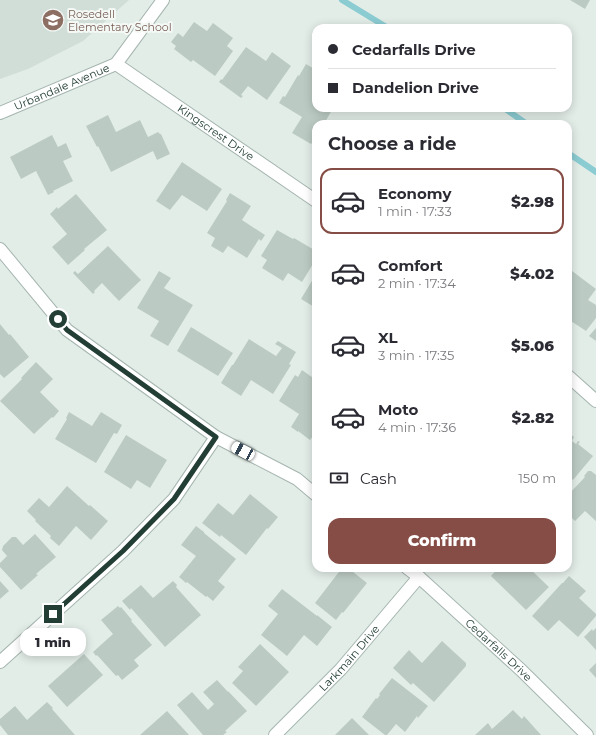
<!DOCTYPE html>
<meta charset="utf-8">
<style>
:root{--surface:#fff;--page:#f2f2f3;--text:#2b2b33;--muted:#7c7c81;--line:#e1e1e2;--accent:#854d45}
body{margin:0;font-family:Montserrat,sans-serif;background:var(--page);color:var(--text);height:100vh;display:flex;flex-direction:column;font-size:15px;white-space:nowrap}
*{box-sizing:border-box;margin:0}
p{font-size:13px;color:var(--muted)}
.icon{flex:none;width:22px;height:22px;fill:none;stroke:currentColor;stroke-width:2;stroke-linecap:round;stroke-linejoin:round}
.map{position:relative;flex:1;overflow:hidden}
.details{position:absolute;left:312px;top:120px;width:260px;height:452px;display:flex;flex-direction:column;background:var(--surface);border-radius:12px;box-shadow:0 2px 10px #0003}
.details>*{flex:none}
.hud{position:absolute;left:312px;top:24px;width:260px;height:88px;border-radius:12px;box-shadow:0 2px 10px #0003;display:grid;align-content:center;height:88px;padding:0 16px;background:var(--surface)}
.end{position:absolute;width:18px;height:18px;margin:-9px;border:5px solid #223e35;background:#fff;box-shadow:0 0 0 2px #fff}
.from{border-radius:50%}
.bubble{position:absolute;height:28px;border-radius:12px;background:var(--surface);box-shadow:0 2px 10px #0003;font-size:13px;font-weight:800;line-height:28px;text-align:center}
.car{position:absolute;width:12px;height:24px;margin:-12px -6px;border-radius:5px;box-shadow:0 0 3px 1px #0007;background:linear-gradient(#fff 24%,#345 0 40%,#fff 0 76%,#345 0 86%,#fff 0)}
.hud b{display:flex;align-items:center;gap:14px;height:38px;font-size:15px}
.hud b+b{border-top:1px solid var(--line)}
.hud i{width:10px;height:10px;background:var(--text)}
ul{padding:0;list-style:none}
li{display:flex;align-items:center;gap:12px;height:66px;margin:0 8px 6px;padding:0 8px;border:2px solid transparent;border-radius:12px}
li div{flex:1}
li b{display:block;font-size:15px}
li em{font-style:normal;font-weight:800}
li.selected{border-color:var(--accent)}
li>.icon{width:36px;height:36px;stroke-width:1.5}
h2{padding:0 16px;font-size:18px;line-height:48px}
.pay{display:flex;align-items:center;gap:10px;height:44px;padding:0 16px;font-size:15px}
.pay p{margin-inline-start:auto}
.cta{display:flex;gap:8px;margin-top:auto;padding:8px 16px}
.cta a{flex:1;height:46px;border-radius:12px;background:var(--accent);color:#fff;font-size:16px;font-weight:800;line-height:46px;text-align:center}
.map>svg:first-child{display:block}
</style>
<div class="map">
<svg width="596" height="735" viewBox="0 0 596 735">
<rect width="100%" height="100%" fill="#e3ede8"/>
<!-- built -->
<polygon fill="#d1ddd7" points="0,0 129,0 83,41 28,69 0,79"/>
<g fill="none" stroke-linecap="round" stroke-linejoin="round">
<!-- stream -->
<g stroke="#8bccd2" stroke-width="6">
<polyline points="342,0 388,28"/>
<polyline points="504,108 527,124"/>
<polyline points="568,153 596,172"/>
</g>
</g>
<!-- building -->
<g fill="#bbcbc3">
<polygon points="570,0 590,0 585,9"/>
<polygon points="194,22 207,31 213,23 233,38 227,46 233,51 215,76 193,60 191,62 174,49 176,46 171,42 178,33 183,37"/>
<polygon points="246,47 266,61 272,52 291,66 267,100 248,86 241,95 243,96 241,98 219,82 221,79 222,80"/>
<polygon points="306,64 316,70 316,82 314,85 316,87 316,108 333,108 324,124 316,124 316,139 314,142 313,142 311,144 292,133 302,117 279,103 283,96 285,97 298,75 299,76"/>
<polygon points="108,115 116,132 140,120 148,137 158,132 160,134 161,134 170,154 157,160 153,151 111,172 98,146 97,147 86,126"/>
<polygon points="52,135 58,147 66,143 72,157 63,161 73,181 53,191 54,192 48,195 36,171 21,179 10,157"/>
<polygon points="182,162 222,189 207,211 182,195 170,210 156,201"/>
<polygon points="230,193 251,206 242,220 265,235 261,241 259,239 247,258 228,246 223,253 211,246 215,238 207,233 227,201 226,200"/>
<polygon points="76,194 107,230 84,249 85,250 68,265 52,247 67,234 50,214 57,207 58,209"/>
<polygon points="277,230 293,239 294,238 316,251 316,259 302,282 288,273 283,281 262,268 267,260 261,256"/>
<polygon points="108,246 141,280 119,301 102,283 94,291 95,292 93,294 73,273 75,271 78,274"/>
<polygon points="159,271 171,278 164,288 193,305 168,346 150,336 159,321 137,308"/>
<polygon points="572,271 596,289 588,300 596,305 596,318 586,331 568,319 568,277"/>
<polygon points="316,274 316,308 301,299"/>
<polygon points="0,324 9,335 10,334 29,357 4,378 0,374"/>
<polygon points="191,327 233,353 218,376 177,351"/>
<polygon points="596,328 596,341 589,336"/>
<polygon points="249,339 276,356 282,348 275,344 278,341 296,352 289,364 291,365 273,394 251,380 241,396 221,383 232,365 233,365"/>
<polygon points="36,362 53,379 40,392 59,411 53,418 52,417 34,434 0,401 22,379 21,378"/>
<polygon points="302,370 316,380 316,432 310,440 298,431 298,432 291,427 299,414 279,401 295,375 298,377"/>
<polygon points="69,412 92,426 101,412 122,425 117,434 114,433 96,463 55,439 67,419 66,418"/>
<polygon points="568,432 574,437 572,441 576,444 578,441 580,442 578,444 593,456 573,480 571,478 568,483"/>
<polygon points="126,435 167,460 150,488 137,480 131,489 104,472"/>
<polygon points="588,471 591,471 596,475 596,521 585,511 575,521 568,514 568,495 585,477 584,476"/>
<polygon points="67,486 89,506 90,505 108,521 91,540 76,526 59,546 50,538 51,536 35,521 36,520 27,511 39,498 49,507"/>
<polygon points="250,494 278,517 268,529 267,528 246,555 221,535 220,537 202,523 218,503 233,515"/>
<polygon points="196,526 204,532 204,533 236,559 218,581 225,587 213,601 207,596 206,597 187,582 186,583 179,577 196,556 181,545"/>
<polygon points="35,534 56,557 36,574 38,575 21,590 0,567 0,563 7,556 2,550 3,546 12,537 16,537 23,545"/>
<polygon points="342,568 348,568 367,583 343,613 342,612 336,620 315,603"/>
<polygon points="481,568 490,568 486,572"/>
<polygon points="498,568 529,568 549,587 526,610 491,576"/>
<polygon points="569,576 586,591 579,598 596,614 596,616 578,637 559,620 548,631 532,616 562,583 563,583"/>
<polygon points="0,581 9,591 0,599"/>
<polygon points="173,581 177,585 176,587 201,615 165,647 131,608 130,610 122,601 141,585 153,598"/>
<polygon points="282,589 317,616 317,615 332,627 317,646 304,635 287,656 261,635 278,614 268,606"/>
<polygon points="118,606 120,608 121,607 132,620 131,621 152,645 134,660 139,666 122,680 118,675 116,676 97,655 96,656 93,652 113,634 101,620"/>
<polygon points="596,628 596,650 584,637 592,629 593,631"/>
<polygon points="442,641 466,663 466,666 434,702 413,683 411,685 393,668 409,650 422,663"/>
<polygon points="260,644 289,672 256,706 232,683 243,671 238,667"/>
<polygon points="84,654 103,675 67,707 48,686"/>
<polygon points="596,663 596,678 589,670"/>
<polygon points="392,678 428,706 418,718 417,716 405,732 396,724 387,735 385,735 362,717 376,698 377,699 380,695 379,694"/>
<polygon points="217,680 228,692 228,691 247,711 225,731 227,732 223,735 203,735 177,705 192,692 208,710 214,704 203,692"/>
<polygon points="47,702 53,708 52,709 75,735 8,735 0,725 0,719 15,706 27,720"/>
<polygon points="513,710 522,719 524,716 541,735 475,735 488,723 492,729"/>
<polygon points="167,711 189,735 140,735"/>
<polygon points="352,718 369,735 335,735"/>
</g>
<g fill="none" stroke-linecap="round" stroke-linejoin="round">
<!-- minor casing -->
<g stroke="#a5b5af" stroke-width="14">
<g id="minor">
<path id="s1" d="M 116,64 L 316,201"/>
<path id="s2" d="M 0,113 L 116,64 L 163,0"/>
<polyline points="0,249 67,330 216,437 297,479 316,495"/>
<polyline points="568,376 596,401"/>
<path id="s3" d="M 407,568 L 419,577 L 521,670 L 587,735"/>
<polyline points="0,662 123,551 174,499 216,437"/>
<path id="s4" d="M 275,735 L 341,669 L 419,577"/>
</g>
</g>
<!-- minor -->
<use href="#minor" stroke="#fff" stroke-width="12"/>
</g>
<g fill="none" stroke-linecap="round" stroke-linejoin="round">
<!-- route -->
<polyline stroke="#223e35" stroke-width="5" points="53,614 123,551 174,499 216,437 67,330 58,319"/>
</g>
<!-- icons -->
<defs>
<g id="school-disc" transform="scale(1.15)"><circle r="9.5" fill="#8d6e63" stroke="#f4f9f6"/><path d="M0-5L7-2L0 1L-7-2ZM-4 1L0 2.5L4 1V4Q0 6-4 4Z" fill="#fff"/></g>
</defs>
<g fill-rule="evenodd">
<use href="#school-disc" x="53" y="20"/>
</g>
<g text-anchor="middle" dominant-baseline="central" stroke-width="4" stroke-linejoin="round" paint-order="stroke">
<!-- education labels -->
<g font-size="11" fill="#785e54" stroke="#f4f9f6" text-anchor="start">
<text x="68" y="14">Rosedell<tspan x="68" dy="13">Elementary School</tspan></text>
</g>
<!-- street labels -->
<g font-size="11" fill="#223e35" stroke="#f4f9f6">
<text stroke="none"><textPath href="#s2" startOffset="67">Urbandale Avenue</textPath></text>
<text stroke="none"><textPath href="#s1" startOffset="121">Kingscrest Drive</textPath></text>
<text stroke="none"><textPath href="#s3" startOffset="123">Cedarfalls Drive</textPath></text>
<text stroke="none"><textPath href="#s4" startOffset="107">Larkmain Drive</textPath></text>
</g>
</g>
</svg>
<i class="end from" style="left:58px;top:319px"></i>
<i class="end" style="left:53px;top:614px"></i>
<div class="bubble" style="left:20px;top:628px;width:66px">1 min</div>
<i class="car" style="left:243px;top:451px;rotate:298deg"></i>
<div class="hud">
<b><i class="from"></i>Cedarfalls Drive</b>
<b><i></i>Dandelion Drive</b>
</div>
<section class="details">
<h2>Choose a ride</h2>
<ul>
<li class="selected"><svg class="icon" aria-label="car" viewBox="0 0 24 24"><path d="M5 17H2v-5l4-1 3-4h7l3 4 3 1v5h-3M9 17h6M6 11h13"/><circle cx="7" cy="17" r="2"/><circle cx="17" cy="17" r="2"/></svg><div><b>Economy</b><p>1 min · 17:33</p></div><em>$2.98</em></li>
<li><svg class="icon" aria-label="car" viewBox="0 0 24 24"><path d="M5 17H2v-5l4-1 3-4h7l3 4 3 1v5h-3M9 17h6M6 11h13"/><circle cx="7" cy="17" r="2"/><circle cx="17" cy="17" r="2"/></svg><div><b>Comfort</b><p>2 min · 17:34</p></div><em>$4.02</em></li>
<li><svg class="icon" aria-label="car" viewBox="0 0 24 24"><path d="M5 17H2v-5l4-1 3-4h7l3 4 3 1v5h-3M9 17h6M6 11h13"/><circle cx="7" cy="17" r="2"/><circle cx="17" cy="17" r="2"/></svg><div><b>XL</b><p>3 min · 17:35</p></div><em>$5.06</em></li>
<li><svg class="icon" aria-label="car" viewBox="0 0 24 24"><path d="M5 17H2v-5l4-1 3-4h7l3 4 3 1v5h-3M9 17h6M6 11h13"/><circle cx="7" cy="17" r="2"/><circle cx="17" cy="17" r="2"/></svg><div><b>Moto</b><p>4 min · 17:36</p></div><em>$2.82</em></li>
</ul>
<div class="pay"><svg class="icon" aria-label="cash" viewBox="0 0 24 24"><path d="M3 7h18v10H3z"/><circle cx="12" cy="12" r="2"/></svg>Cash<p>150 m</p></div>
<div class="cta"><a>Confirm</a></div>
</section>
</div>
